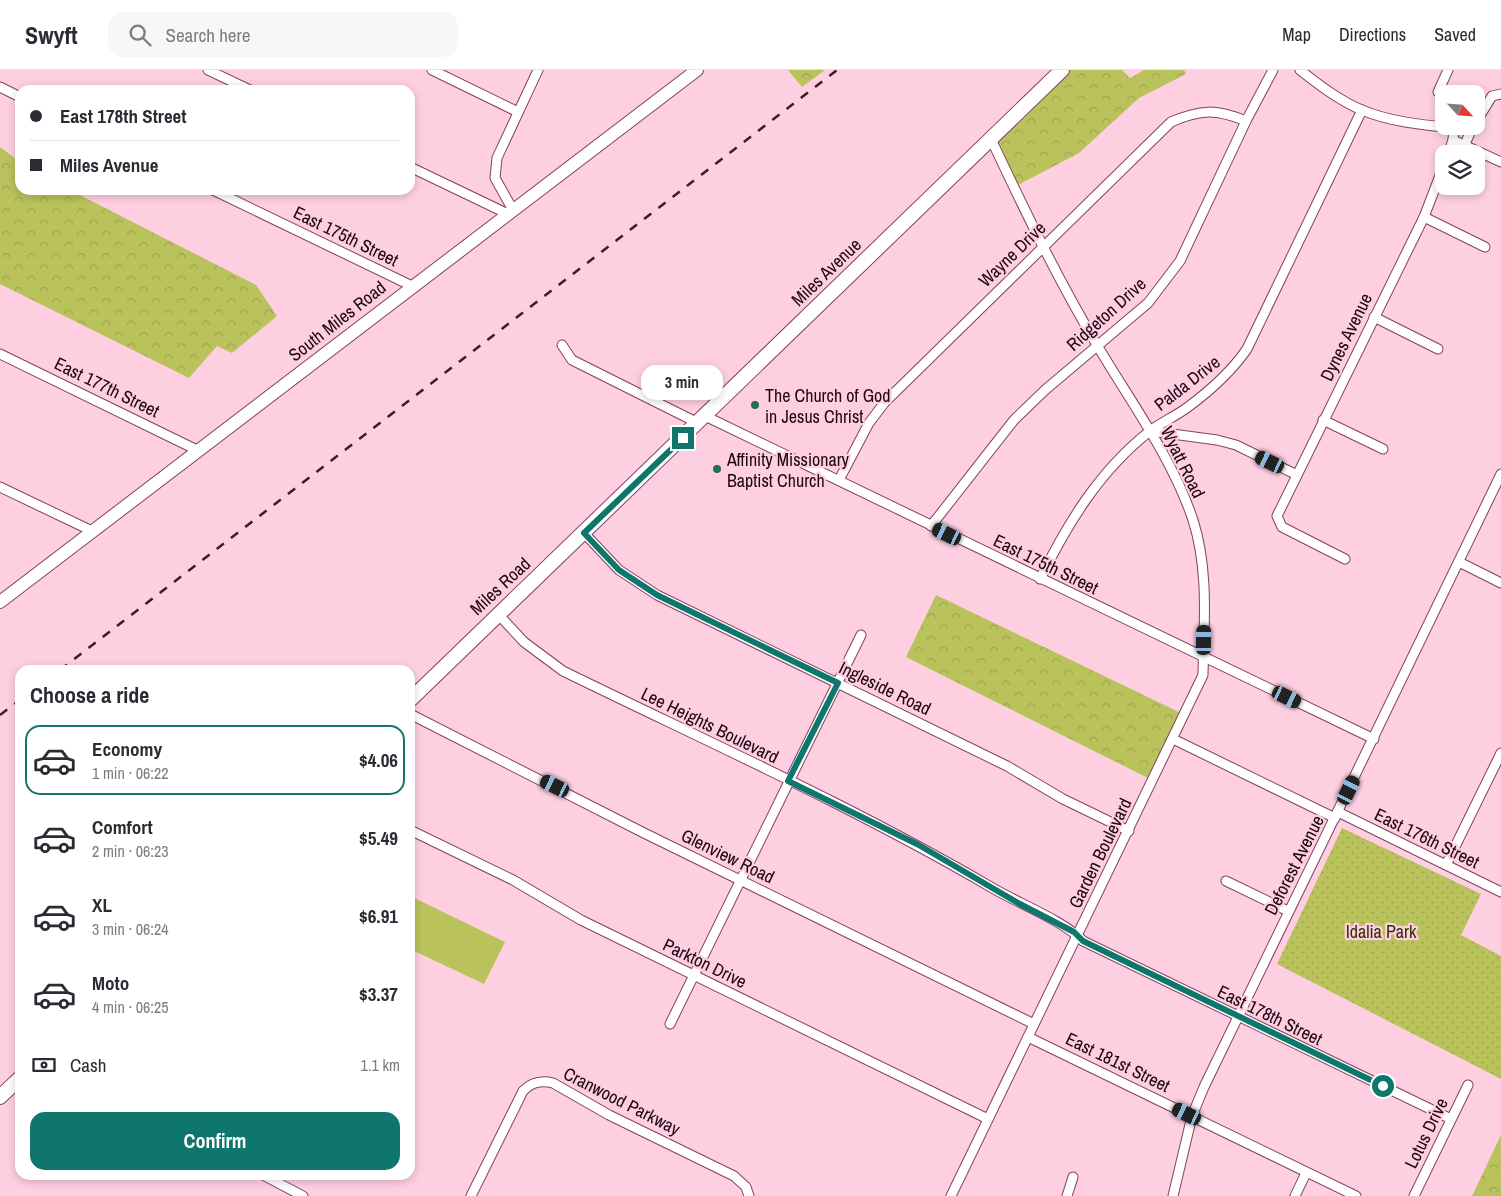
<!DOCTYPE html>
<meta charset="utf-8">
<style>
:root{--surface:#fff;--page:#f7f7f7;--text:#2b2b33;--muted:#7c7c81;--line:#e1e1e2;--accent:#0f766e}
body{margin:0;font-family:"Archivo Narrow",sans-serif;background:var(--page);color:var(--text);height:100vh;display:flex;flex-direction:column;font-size:19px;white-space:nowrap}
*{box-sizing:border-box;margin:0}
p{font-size:16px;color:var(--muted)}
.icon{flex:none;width:28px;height:28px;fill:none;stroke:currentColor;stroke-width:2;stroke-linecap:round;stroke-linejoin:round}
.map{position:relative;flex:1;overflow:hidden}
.details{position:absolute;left:15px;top:595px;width:400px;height:515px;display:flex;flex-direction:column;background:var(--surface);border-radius:15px;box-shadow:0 2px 8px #0003}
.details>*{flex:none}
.guide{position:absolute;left:15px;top:15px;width:400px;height:110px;border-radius:15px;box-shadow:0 2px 8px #0003;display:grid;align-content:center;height:110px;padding:0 15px;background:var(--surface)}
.needle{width:32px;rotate:116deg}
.fabs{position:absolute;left:1435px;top:15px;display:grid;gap:10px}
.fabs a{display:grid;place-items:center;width:50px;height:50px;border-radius:10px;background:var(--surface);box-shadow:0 2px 8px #0003;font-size:25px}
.end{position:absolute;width:22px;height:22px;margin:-11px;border:6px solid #0f766e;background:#fff;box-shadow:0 0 0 2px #fff}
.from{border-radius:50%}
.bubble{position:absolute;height:35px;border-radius:15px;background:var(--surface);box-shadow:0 2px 8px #0003;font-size:16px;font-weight:700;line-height:35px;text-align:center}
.car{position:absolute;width:15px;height:30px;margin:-15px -8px;border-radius:6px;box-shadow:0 0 4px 1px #0007;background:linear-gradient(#222 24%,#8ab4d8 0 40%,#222 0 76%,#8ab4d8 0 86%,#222 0)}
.guide b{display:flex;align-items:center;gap:18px;height:48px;font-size:19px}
.guide b+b{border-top:1px solid var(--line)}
.guide i{width:12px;height:12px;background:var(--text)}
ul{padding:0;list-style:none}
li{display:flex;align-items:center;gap:15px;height:70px;margin:0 10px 8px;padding:0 5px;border:2px solid transparent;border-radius:15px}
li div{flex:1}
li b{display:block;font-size:19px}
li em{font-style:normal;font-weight:700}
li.current{border-color:var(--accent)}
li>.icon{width:45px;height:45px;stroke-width:1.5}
h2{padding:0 15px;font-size:22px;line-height:60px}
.pay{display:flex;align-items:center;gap:12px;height:55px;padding:0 15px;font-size:19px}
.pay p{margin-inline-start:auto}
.cta{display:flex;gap:10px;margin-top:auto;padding:10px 15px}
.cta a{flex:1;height:58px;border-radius:15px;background:var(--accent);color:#fff;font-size:20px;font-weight:700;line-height:58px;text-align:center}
header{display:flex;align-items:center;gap:30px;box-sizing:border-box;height:70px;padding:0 25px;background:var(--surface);border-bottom:1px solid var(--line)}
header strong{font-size:24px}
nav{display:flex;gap:28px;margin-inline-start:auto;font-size:18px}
.search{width:350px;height:45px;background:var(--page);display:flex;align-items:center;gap:12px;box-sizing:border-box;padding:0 18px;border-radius:15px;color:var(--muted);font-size:19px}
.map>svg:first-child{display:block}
</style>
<header>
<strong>Swyft</strong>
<div class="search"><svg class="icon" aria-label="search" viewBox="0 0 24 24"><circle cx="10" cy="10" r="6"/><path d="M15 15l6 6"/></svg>Search here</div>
<nav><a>Map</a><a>Directions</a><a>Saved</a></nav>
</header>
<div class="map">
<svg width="1501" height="1126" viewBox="0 0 1501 1126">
<defs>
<pattern id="forest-crowns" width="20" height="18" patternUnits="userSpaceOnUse" patternTransform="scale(1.25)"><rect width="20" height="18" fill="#bac25c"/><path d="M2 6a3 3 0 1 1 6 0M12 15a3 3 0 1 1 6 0" fill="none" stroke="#9fa54f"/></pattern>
<pattern id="park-dots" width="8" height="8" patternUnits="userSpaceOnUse" patternTransform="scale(1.25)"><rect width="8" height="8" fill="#bac25c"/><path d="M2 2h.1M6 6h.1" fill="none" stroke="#9fa54f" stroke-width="1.8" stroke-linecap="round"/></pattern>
</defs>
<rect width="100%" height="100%" fill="#fecfe1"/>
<!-- grass -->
<polygon fill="#bac25c" points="410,826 505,872 484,914 410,879"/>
<!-- forest -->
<g fill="url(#forest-crowns)">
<polygon points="788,0 825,0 802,17"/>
<polygon points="1062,0 1122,0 1130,8 1144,0 1184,0 1186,4 1139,28 1079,83 1014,117 991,69"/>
<polygon points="0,77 20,92 20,120 70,120 256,215 277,246 232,283 217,276 189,308 0,214"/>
<polygon points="936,525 1185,645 1154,711 906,587"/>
<polygon points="1501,1065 1501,1126 1472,1126"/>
</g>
<!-- park -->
<polygon fill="url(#park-dots)" points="1342,758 1481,824 1461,865 1501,886 1501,1009 1277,894"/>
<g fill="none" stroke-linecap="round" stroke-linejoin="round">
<!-- street casing -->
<g stroke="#83425f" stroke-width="11">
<g id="street">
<polyline points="208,0 250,20"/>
<polyline points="432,0 518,42"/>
<path d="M 1300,0 C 1319,15 1340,31 1362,40 C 1390,52 1424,55 1454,58 L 1453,70 L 1448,84"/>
<polyline points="0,17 20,27"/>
<polyline points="1438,22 1448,0"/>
<polyline points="1476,52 1492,26 1501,24"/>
<polyline points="1453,70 1501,92"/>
<polyline points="1465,74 1473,56"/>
<polyline points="410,97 508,144"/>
<polyline points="213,120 412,216"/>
<polyline points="513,140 495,108 497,88 538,0"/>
<polyline points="1424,147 1485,177"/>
<polyline points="1374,247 1438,279"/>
<polyline points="562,275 572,290 698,353"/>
<polyline points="0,284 199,381"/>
<polyline points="705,346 1374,669"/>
<polyline points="1323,350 1383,379"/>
<polyline points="1150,361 1217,370 1236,375 1297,405"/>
<path d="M 839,410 L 869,353 L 885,332 L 1171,52 C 1201,39 1216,39 1246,51"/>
<polyline points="0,417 92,461"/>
<polyline points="931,456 1014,350 1045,320 1148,233 1180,191 1246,51 1273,0"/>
<polyline points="584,463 619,500 657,525 1007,696 1063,729 1129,761"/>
<polyline points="1345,489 1282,457 1277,446 1424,147 1444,95"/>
<polyline points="1459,492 1501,513"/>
<path d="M 1040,509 C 1068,453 1099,401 1150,361 C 1162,352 1176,346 1188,337 C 1211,320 1231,302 1247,279 L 1362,40"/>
<path d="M 498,544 L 524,572 L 563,601 C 706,671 852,736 989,816 C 1017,833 1061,849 1083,871 L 1451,1049"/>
<polyline points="410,644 644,763 1034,954"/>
<polyline points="1173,669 1335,748"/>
<polyline points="1338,742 1501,822"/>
<polyline points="410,760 513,810 581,850 988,1049"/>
<polyline points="1446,795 1501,683"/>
<polyline points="1226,811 1288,841"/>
<polyline points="670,954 861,565"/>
<polyline points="1028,967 1356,1126"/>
<polyline points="263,1105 303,1126"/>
<path d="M 471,1126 L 523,1021 C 532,1012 541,1010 553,1013 L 609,1045 L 734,1106 L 746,1117 L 749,1126"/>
<path d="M 951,1126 L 1203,605 C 1204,553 1209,500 1193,450 C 1172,387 1130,331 1097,275 C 1057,208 1024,139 991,69"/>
<polyline points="1067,1126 1073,1107"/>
<polyline points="1173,1126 1192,1046 1204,1017 1501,404"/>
<polyline points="1295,1126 1306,1103"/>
<polyline points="1414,1126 1468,1015"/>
</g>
</g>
<!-- secondary casing -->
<g stroke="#83425f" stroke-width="14">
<polyline id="secondary" points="0,532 697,0"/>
</g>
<!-- primary casing -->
<g stroke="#83425f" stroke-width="16">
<g id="primary">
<polyline points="410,630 1062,0"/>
<polyline points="0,1027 20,1008"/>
</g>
</g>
<!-- street -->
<use href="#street" stroke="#fff" stroke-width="9"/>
<!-- secondary -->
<use href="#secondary" stroke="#fff" stroke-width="12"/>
<!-- primary -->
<use href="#primary" stroke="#fff" stroke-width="14"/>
<!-- rail -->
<g stroke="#381d2a" stroke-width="2.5" stroke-dasharray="9 9" stroke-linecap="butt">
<polyline points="60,600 837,0"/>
<polyline points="0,645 20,630"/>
</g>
</g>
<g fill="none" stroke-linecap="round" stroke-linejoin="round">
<!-- route -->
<polyline stroke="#0f766e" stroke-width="6" points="683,368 584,463 619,500 657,525 838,613 788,711 917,774 1018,833 1074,862 1083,871 1383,1016"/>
</g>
<!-- markers -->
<g fill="#296a59" stroke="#fecfe1" stroke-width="2">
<circle cx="755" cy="335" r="5"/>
<circle cx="717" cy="399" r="5"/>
</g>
<g text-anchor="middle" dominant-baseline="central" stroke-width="4.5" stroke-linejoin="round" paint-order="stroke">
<!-- street labels -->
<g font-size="18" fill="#1f0612" stroke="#fecfe1">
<text transform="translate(346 166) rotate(26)">East 175th Street</text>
<text transform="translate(1012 184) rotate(-44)">Wayne Drive</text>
<text transform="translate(826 202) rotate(-44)">Miles Avenue</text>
<text transform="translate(1106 244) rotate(-42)">Ridgeton Drive</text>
<text transform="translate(337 251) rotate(-38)">South Miles Road</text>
<text transform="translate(1346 267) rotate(-64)">Dynes Avenue</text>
<text transform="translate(1187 313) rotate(-38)">Palda Drive</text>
<text transform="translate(107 317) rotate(26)">East 177th Street</text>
<text transform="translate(1183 392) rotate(64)">Wyatt Road</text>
<text transform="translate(1046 494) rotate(26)">East 175th Street</text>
<text transform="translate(500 516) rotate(-43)">Miles Road</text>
<text transform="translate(885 618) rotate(26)">Ingleside Road</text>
<text transform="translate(710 655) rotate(26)">Lee Heights Boulevard</text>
<text transform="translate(1427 768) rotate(26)">East 176th Street</text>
<text transform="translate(1100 783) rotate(-64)">Garden Boulevard</text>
<text transform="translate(728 786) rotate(26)">Glenview Road</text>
<text transform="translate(1294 795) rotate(-63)">Deforest Avenue</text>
<text transform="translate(705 893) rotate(26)">Parkton Drive</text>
<text transform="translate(1270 945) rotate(26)">East 178th Street</text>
<text transform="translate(1118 992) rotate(26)">East 181st Street</text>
<text transform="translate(622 1031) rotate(27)">Cranwood Parkway</text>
<text transform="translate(1426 1063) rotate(-64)">Lotus Drive</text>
</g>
<!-- poi labels -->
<g font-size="18" fill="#1f0612" stroke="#fecfe1" text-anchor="start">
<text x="765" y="325">The Church of God<tspan x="765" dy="21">in Jesus Christ</tspan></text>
<text x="727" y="389">Affinity Missionary<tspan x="727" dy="21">Baptist Church</tspan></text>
</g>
<!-- park labels -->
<g font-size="18" fill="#2f3200" stroke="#fecfe1">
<text x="1381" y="861">Idalia Park</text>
</g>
</g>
</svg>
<div class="fabs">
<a><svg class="needle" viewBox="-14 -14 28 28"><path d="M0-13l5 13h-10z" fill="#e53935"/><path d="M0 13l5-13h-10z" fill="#7c7c81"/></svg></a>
<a><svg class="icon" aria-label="layers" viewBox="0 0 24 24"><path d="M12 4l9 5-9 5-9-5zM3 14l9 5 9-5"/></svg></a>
</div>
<i class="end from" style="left:1383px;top:1016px"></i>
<i class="end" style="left:683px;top:368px"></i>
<div class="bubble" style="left:641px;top:295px;width:82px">3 min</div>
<i class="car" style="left:1270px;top:392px;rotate:296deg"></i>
<i class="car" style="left:947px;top:464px;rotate:296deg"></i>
<i class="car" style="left:1204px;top:570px;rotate:1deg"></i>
<i class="car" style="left:1287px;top:627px;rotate:116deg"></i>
<i class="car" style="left:555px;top:716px;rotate:296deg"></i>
<i class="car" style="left:1349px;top:720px;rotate:26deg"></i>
<i class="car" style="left:1187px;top:1044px;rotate:296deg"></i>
<div class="guide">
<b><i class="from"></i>East 178th Street</b>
<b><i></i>Miles Avenue</b>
</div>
<section class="details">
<h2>Choose a ride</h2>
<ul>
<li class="current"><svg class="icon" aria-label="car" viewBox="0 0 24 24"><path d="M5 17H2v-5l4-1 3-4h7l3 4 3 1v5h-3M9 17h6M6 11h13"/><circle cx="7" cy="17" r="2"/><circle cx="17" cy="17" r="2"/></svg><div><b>Economy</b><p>1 min · 06:22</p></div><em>$4.06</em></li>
<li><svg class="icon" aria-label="car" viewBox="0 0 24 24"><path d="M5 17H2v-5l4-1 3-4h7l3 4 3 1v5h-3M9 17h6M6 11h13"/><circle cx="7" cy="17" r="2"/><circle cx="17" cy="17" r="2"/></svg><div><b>Comfort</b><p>2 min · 06:23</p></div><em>$5.49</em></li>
<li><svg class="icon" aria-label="car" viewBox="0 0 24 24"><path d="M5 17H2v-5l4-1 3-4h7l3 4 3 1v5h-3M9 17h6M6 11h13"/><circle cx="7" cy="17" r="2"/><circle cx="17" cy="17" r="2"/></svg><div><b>XL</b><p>3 min · 06:24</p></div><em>$6.91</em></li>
<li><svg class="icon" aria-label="car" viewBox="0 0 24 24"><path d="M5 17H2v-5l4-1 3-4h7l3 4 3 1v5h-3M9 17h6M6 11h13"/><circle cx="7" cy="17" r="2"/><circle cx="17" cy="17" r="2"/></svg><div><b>Moto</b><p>4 min · 06:25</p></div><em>$3.37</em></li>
</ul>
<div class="pay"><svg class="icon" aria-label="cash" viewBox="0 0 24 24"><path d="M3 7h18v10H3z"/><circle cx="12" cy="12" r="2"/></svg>Cash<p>1.1 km</p></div>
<div class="cta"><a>Confirm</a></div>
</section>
</div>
